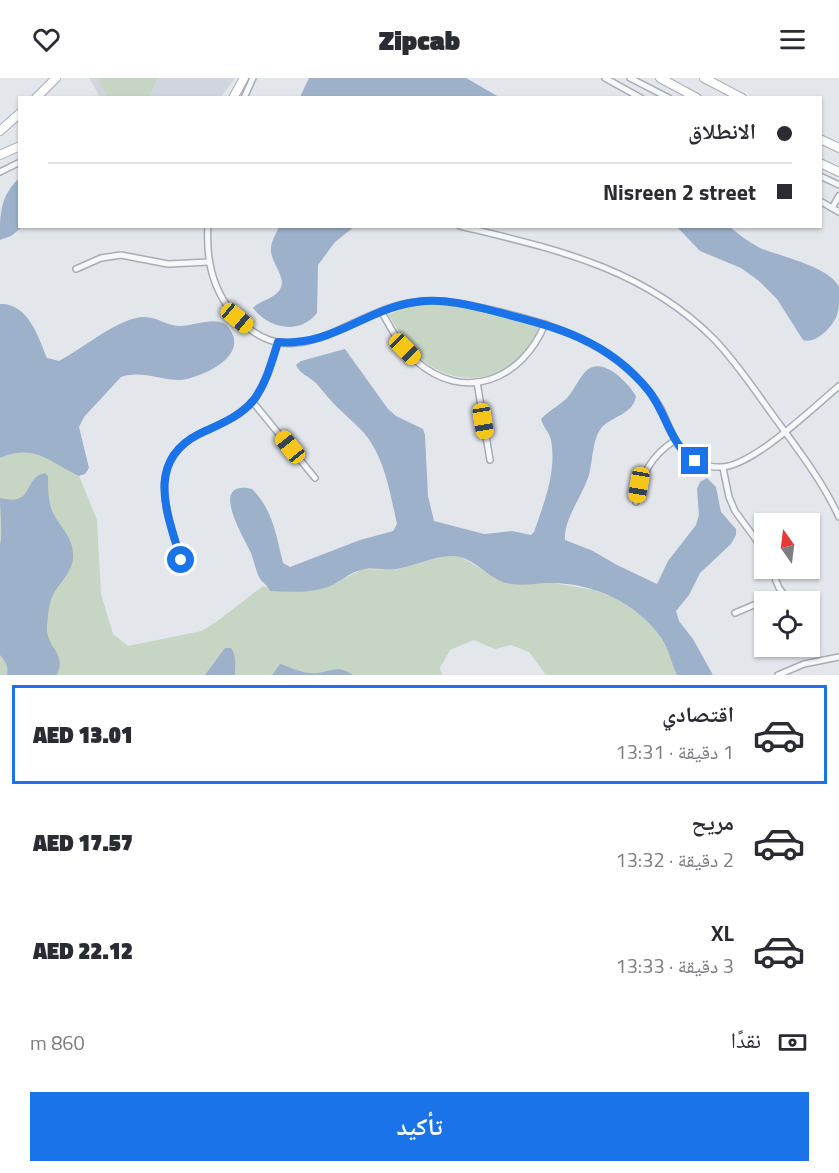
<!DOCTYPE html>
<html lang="ar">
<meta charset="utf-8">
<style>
:root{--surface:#fff;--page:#f7f7f7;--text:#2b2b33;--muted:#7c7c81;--line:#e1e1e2;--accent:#1a73e8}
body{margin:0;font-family:"Titillium Web","Noto Naskh Arabic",sans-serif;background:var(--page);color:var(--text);direction:rtl;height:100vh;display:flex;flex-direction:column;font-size:22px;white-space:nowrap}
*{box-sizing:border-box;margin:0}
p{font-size:20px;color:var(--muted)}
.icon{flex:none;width:33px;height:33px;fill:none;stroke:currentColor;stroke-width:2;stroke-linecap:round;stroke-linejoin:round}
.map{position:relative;height:597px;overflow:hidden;direction:ltr}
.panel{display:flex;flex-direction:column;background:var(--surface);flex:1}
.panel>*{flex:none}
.guide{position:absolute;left:18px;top:18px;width:804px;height:132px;border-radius:0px;box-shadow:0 2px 4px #0004;direction:rtl;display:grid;align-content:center;height:132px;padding:0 30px;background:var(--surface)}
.needle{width:39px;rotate:346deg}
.fabs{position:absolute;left:754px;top:435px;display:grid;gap:12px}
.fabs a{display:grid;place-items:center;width:66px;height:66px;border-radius:0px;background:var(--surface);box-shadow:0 2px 4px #0004;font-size:30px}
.end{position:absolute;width:27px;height:27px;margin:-14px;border:8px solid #1a73e8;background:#fff;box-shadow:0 0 0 3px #fff}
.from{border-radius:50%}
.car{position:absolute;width:18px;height:36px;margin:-18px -9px;border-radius:8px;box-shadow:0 0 4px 2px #0007;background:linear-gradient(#f5c518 24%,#345 0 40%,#f5c518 0 76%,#345 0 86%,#f5c518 0)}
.guide b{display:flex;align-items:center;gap:21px;height:57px;font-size:22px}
.guide b+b{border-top:2px solid var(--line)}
.guide i{width:15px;height:15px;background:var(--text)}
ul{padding:10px 0 0;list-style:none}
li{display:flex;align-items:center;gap:18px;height:99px;margin:0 12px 9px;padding:0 18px;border:3px solid transparent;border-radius:0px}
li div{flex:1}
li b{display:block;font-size:22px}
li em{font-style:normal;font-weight:800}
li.selected{border-color:var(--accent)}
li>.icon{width:54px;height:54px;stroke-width:1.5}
.pay{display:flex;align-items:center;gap:15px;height:66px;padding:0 30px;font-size:22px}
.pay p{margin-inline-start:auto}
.action{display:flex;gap:12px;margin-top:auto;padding:12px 30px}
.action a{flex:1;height:69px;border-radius:0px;background:var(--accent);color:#fff;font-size:24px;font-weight:800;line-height:69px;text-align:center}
header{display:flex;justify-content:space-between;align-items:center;height:78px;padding:0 30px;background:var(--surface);font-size:27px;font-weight:800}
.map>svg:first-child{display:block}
</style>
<header><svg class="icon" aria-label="menu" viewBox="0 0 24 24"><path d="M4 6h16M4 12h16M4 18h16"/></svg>Zipcab<svg class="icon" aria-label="heart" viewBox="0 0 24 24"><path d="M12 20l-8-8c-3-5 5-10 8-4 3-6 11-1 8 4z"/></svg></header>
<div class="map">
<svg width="839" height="597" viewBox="0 0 839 597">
<rect width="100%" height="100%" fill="#e3e6eb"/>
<!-- built -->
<polygon fill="#d1d5dd" points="89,0 235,0 220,20 100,19"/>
<!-- green -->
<g fill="#c7d5c4">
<polygon points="97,0 158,0 148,20 108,19"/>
<path d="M 418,227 L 456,228 L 539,249 C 533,264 526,278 513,287 C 486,306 449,303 425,284 C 408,271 399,253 388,236 Z"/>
<polygon points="20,373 42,377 79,398 97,442 101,516 113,556 128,568 202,553 216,544 263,508 269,510 325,510 363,491 396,492 433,481 451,477 461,479 501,503 511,506 553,505 594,512 615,520 635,531 652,547 669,573 677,597 546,597 529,574 511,567 495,571 474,562 450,572 440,590 442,597 0,597 0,380"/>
</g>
<!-- water -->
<g fill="#9eb1cb">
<polygon points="309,0 466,0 499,19 300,19"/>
<path d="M 19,100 L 20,148 L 22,149 L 11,158 L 0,162 C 0,135 0,119 19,100 Z"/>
<path d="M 279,149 L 354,149 L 335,164 L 318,187 L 317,235 C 300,257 269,251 253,230 C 259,223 270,222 277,215 C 291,202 270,186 271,171 C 271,163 276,156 279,149 Z"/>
<path d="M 677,149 L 730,149 C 739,157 749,164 760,170 C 780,178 830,189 839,209 C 839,212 839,219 839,223 C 839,235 836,243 827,252 C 821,258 812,265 803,262 L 777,221 L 759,203 L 741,190 L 700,173 Z"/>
<path d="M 0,226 C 28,225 38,258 47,280 L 59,283 C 82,271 121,238 145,239 C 157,239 167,248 180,248 C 193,248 213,239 225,246 C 229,249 231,253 233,257 C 240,276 217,290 202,296 C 196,298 187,302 180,302 C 160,302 141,292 121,299 L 84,339 L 79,349 L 89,390 L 85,396 L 79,398 C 49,384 35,365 0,380 Z"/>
<path d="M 345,271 L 388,331 L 396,338 L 423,351 L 425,357 L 428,418 L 434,443 L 484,456 L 512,453 L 531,457 L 534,454 C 544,425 557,393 551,362 C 549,354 543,349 541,341 C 548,333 559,328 567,320 C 574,312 578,302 585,294 C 602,276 628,305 636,318 C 634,335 614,338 603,348 C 592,359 593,383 589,397 C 583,417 563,442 565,462 L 593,473 L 617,487 L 657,506 L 668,483 L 696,447 L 699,437 L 697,411 L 700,404 L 707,400 L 716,409 L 721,434 L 736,451 L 736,457 L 731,466 L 700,495 L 689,517 L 676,533 L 679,543 L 693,561 L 713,597 L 677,597 C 671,584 669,571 661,560 C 638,525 593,505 551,505 C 538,505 524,508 511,506 C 488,503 474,476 450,478 C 432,479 415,488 397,491 C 386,493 372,488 361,492 C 348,495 338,506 325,510 C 308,515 288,514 270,513 C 268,507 262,505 259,499 C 255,491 254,481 250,473 C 243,458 208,401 252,411 C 273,432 276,457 283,485 L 290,489 L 360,462 L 393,453 L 397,446 C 390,415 385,380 364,355 C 356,346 346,338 337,329 C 330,322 323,313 316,305 C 308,298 300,296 296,287 L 301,283 Z"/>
<path d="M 45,395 L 48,398 C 48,410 48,424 53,435 C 60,449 72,458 73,475 C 75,493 59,504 52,519 C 49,525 47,544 47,551 C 47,570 67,575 57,597 L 7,597 C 9,588 5,583 0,577 L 0,466 C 3,459 0,431 0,420 C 35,429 22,400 45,395 Z"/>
<path d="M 225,570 L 231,570 C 237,578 235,587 235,597 L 205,597 Z"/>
<path d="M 280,586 C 290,589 299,594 309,595 C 328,597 335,584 353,597 L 272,597 Z"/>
</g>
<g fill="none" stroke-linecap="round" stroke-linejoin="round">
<!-- street casing -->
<g stroke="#a8acb6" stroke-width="8">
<g id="street">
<polyline points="605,0 641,20"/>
<polyline points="630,0 669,20"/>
<polyline points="244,20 253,0"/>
<polyline points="0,94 20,84"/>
<polyline points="820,98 839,107"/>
<polyline points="820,123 839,134"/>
<polyline points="832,130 839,118"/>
<path d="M 208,148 C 206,179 212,210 232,234 C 286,298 333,248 392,229 C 416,221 443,222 468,227 C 528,239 591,254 636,299 C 646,308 655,320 661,331 C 675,360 681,390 721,389 C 752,389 814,329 839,308"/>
<path d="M 460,148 C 554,171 642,189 714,261 C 736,284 754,311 772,336 C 796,369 822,402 839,439"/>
<polyline points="76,191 101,180 121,177 168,186 209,184"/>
<path d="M 381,233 C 391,250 400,269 415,282 C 464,326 522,302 545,246"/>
<polyline points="477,304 490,382"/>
<polyline points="252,323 315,400"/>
<polyline points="723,390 729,419 735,433 765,474"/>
<path d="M 636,424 C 641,397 651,378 674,363"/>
<path d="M 181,482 C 168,437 144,384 199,356 C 218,347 238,340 253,323 C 266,306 271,284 278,264"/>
<polyline points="771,490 779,510 786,519"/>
<polyline points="735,535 782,515"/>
<polyline points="778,597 804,586 839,579"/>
</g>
</g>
<!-- secondary casing -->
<g stroke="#a8acb6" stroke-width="10">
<g id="secondary">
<polyline points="660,0 697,20"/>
<polyline points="704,0 742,20"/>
<polyline points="36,20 56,0"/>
<polyline points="233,20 244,0"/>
<polyline points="0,53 20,35"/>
<polyline points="820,61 839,70"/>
<polyline points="0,77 20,68"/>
<polyline points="820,85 839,94"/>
</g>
</g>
<!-- street -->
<use href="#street" stroke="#f6f7f9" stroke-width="5"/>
<!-- secondary -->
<use href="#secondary" stroke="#fff" stroke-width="8"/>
</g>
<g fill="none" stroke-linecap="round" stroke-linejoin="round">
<!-- route -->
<path stroke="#1a73e8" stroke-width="8" d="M 181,482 C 168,437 144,384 199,356 C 218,347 238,340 253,323 C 266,306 272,284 278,264 C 332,269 365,231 416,224 C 443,220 471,227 497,234 C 556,249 608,262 648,312 C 668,337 668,364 695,383"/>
</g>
</svg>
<div class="fabs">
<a><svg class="needle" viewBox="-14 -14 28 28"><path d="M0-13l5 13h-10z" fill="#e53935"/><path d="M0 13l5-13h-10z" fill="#7c7c81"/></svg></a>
<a><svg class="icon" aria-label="locate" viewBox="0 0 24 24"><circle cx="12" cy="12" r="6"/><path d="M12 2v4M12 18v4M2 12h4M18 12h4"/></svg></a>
</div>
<i class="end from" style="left:181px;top:482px"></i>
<i class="end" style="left:695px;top:383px"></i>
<i class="car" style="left:237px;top:240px;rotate:130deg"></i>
<i class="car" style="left:405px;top:271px;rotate:135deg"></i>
<i class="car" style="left:483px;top:343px;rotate:171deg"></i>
<i class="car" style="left:290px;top:369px;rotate:321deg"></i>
<i class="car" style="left:639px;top:407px;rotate:190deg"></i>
<div class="guide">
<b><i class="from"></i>الانطلاق</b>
<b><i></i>Nisreen 2 street</b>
</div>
</div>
<section class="panel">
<ul>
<li class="selected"><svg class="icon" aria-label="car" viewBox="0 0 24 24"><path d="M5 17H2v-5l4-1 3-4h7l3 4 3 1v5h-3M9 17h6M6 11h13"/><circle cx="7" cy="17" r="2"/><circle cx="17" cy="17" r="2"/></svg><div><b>اقتصادي</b><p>1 دقيقة · 13:31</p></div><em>AED 13.01</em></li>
<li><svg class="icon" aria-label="car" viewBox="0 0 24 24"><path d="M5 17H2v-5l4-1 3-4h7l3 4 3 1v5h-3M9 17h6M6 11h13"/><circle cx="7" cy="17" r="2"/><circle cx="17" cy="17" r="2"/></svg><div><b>مريح</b><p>2 دقيقة · 13:32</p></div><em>AED 17.57</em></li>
<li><svg class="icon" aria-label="car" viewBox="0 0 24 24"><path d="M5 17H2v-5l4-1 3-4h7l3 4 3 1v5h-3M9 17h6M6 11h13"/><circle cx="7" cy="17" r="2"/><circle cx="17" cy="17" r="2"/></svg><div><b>XL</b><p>3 دقيقة · 13:33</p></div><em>AED 22.12</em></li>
</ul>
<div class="pay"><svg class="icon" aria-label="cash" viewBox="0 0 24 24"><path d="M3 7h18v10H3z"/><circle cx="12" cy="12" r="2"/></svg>نقدًا<p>860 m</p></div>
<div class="action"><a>تأكيد</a></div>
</section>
